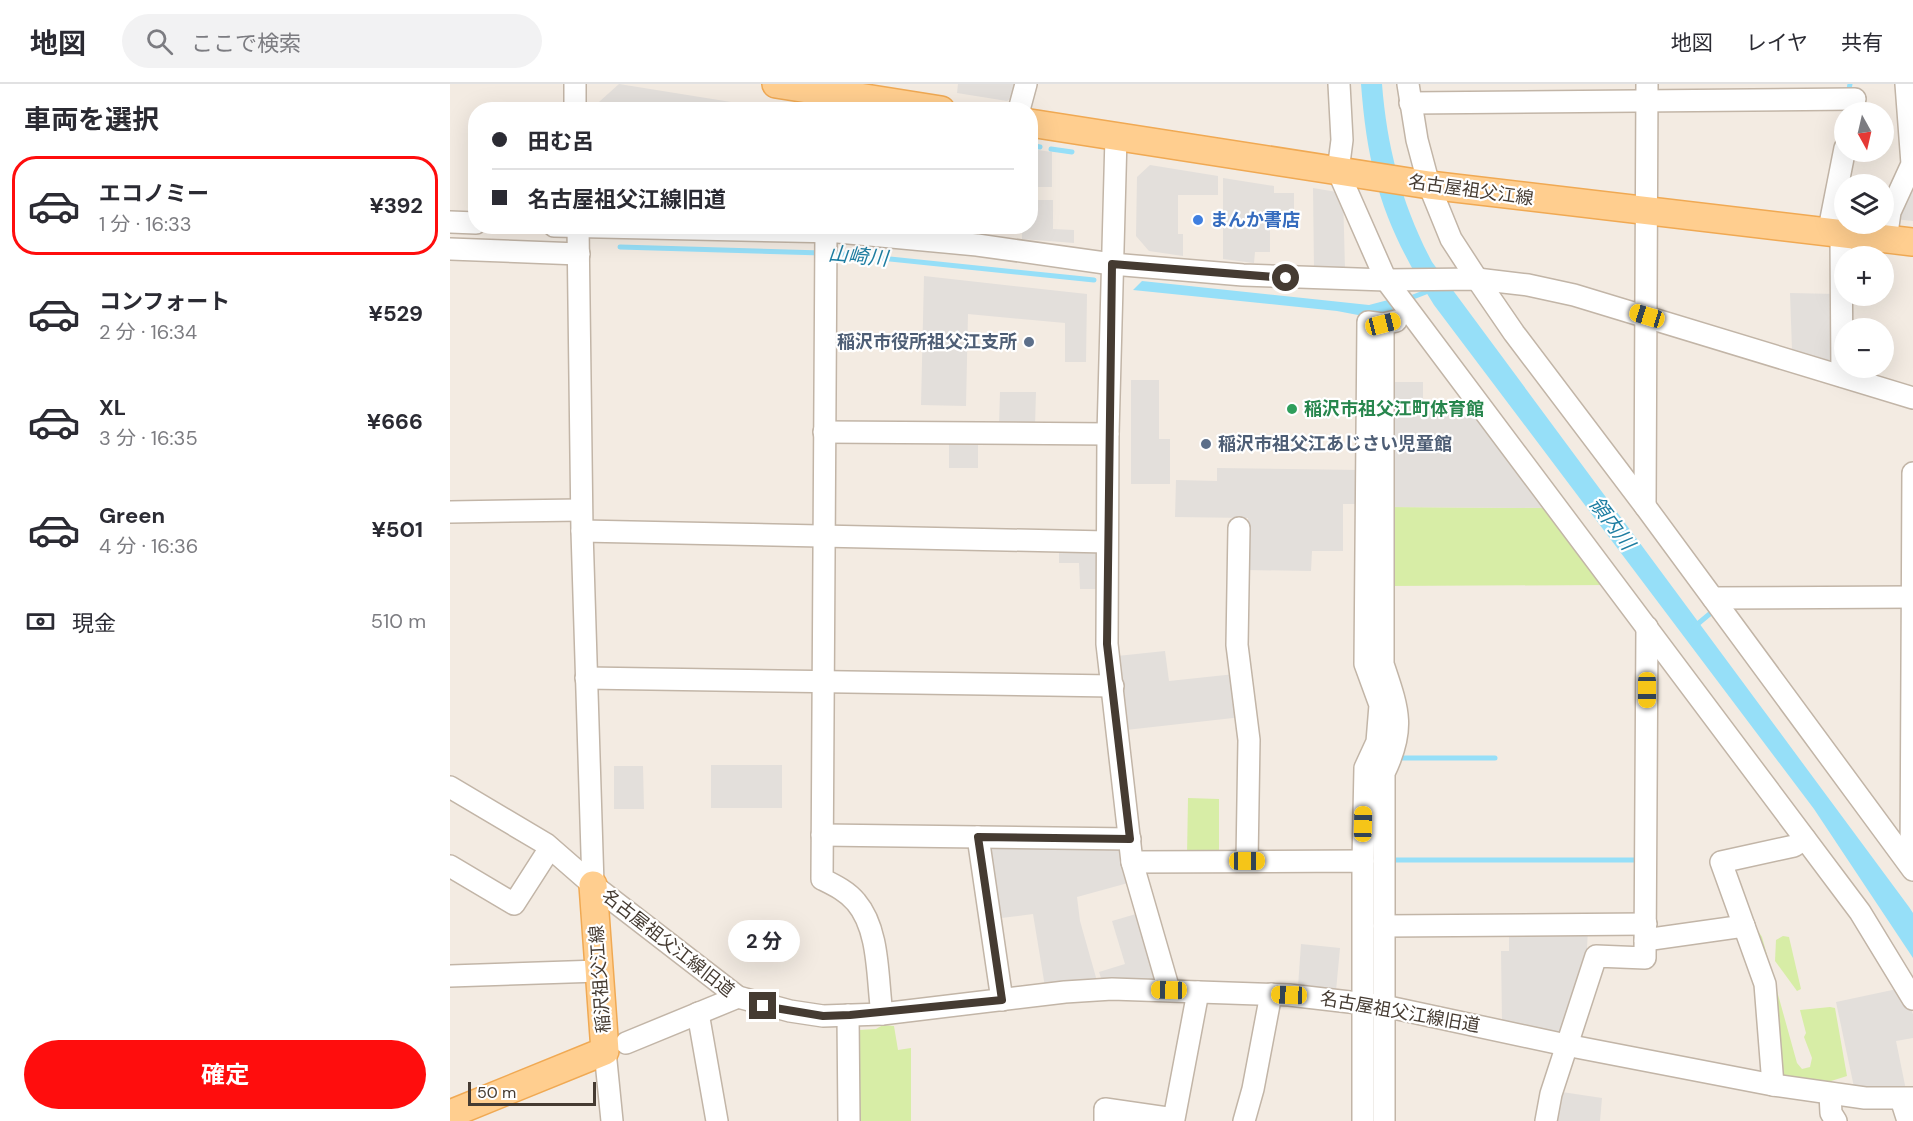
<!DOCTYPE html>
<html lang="ja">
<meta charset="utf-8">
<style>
:root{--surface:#fff;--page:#f2f2f3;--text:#2b2b33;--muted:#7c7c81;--line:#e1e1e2;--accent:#ff0d0d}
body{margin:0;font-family:"DM Sans","Noto Sans JP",sans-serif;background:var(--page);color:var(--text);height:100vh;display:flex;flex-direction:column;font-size:22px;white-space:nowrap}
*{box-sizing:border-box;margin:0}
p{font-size:20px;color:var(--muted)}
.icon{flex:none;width:33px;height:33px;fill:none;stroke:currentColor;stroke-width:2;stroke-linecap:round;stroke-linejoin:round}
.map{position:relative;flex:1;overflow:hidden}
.panel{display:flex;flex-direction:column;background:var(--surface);width:450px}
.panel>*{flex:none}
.hud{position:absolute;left:18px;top:18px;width:570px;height:132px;border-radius:24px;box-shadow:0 6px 24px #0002;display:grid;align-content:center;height:132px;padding:0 24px;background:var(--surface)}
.needle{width:39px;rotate:172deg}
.tools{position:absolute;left:1384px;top:18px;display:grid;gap:12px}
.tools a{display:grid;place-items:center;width:60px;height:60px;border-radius:50%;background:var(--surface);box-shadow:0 6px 24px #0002;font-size:30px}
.scale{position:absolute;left:18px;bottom:15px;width:128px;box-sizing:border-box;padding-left:6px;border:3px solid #453b32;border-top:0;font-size:16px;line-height:21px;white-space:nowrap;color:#453b32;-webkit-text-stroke:4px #fff;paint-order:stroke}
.end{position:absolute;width:27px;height:27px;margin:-14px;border:8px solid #453b32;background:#fff;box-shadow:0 0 0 3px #fff}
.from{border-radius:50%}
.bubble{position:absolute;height:42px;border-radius:21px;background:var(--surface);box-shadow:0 6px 24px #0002;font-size:20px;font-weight:700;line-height:42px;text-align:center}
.car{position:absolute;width:18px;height:36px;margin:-18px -9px;border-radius:8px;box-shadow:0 0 4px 2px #0007;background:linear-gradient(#f5c518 24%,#345 0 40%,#f5c518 0 76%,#345 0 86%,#f5c518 0)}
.hud b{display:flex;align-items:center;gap:21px;height:57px;font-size:22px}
.hud b+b{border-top:2px solid var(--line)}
.hud i{width:15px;height:15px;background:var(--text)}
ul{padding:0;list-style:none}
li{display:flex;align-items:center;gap:18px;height:99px;margin:0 12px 9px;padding:0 12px;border:3px solid transparent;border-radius:24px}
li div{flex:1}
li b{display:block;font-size:22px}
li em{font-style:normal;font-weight:700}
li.selected{border-color:var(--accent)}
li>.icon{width:54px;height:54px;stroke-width:1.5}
h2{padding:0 24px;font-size:27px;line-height:72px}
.pay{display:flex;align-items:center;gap:15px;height:66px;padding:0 24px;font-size:22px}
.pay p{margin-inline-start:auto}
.action{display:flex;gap:12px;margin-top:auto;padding:12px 24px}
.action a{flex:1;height:69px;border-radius:36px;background:var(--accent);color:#fff;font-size:24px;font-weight:700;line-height:69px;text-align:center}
header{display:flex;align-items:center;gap:36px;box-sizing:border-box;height:84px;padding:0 30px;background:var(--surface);border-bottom:2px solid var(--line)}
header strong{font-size:28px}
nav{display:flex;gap:33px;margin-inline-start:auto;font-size:21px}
.search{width:420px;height:54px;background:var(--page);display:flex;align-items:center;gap:15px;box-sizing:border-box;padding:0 21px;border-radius:33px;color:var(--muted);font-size:22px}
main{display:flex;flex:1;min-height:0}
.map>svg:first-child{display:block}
</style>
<header>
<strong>地図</strong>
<div class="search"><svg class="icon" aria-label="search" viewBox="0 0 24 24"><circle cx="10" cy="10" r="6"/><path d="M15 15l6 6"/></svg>ここで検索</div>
<nav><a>地図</a><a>レイヤ</a><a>共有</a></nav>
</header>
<main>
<section class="panel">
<h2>車両を選択</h2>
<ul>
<li class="selected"><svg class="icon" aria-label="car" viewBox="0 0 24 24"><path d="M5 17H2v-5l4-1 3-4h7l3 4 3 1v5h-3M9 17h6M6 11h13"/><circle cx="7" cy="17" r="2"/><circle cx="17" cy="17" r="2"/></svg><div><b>エコノミー</b><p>1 分 · 16:33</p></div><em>¥392</em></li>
<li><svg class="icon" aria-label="car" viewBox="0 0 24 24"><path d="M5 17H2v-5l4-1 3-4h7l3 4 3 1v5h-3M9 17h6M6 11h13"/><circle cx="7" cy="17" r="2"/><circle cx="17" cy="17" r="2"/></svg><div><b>コンフォート</b><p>2 分 · 16:34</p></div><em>¥529</em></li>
<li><svg class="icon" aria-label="car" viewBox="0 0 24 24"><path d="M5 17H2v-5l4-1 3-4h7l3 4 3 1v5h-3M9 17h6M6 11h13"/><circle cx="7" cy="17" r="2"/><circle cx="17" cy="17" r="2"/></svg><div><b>XL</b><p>3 分 · 16:35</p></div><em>¥666</em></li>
<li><svg class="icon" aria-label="car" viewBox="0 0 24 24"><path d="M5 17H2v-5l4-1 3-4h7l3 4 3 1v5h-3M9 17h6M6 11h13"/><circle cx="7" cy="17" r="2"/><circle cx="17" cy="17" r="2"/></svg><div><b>Green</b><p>4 分 · 16:36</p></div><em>¥501</em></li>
</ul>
<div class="pay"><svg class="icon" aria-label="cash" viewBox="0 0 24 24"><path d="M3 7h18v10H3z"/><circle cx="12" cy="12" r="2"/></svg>現金<p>510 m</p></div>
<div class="action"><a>確定</a></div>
</section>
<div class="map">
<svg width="1463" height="1037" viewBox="0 0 1463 1037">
<rect width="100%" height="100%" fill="#f3ebe2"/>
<!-- green -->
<g fill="#d7eda6">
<polygon points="938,423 1095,424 1158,501 937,502"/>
<polygon points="738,714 769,715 769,772 737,772"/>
<polygon points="1302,845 1307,845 1312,853 1347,979 1352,985 1360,983 1362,974 1354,953 1356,949 1350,926 1380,923 1385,924 1397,992 1378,998 1330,993"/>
<polygon points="1333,852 1339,853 1351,905 1347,907 1325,877 1326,856"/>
<polygon points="433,941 444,942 448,966 461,964 461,1037 403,1037 409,946 426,945"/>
</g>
<!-- parking -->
<g fill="#e3dfdb">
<polygon points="169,0 281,18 281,25 149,25 149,18"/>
<polygon points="508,0 570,0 567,10 557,17 507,9"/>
<polygon points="580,65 602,68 602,103 581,103"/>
<polygon points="700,81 768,92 768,111 728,111 728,150 733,150 733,172 699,167 686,152 687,93"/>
<polygon points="1463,88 1463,137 1444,135"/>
<polygon points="773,94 824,102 824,109 844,109 844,135 820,135 820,168 805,168 804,179 773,175"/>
<polygon points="863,104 893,109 895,185 864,185"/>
<polygon points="581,116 603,116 603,145 624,146 624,159 572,155 572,143 580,142"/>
<polygon points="463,143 535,143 535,150 505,147"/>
<polygon points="474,192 637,210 636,278 615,278 615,239 518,230 516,322 471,321"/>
<polygon points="1340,209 1387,210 1384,279 1342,266"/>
<polygon points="681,296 709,296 709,355 720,355 720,400 681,400"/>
<polygon points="938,298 973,298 973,316 1019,316 1095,424 938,423"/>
<polygon points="550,308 586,308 585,342 549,341"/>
<rect x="499" y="354" width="29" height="30"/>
<polygon points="767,384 912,386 911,420 893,420 893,467 862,467 861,487 797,486 798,434 725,433 726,396 767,397"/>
<polygon points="649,460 650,505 630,505 629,479 609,479 609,461"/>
<polygon points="715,567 719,597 785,590 792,633 676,646 667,572"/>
<rect x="261" y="681" width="71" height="43"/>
<polygon points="164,682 193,682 194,725 164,725"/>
<polygon points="534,758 669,759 678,799 627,813 630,837 647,897 595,903 583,830 543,835"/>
<polygon points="686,830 706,891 704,895 652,897 649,888 675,880 662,837"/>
<polygon points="1138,844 1137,865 1109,951 1052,938 1051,867 1059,867 1059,845"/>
<polygon points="851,860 890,864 886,907 848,903"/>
<polygon points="1447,905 1453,907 1463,930 1463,954 1446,957 1456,1006 1404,1003 1386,918"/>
<polygon points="1112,1008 1152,1014 1150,1037 1106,1037"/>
</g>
<!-- water -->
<g fill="#96dff8">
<path d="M 911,0 L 932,0 C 937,64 952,121 982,178 L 1459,823 L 1463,829 L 1463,874 L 1364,725 L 984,221 C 935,143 918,92 911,0 Z"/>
<polygon points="692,197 919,221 938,216 944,228 929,235 887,227 683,206"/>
</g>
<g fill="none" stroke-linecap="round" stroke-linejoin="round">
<!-- stream -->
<g stroke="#96dff8" stroke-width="5">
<polyline points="1398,10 1400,0"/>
<polyline points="1388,60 1396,23"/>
<polyline points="580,61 590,63"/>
<polyline points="601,65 622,68"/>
<polyline points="170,163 372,169"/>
<polyline points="382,169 644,196"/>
<polyline points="958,215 981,206"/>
<polyline points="1244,543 1262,528"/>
<polyline points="945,674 1045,674"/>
<polyline points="939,776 1189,776"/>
</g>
<!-- minor casing -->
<g stroke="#c2b5a7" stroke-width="24">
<g id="minor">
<polyline points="125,0 125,26"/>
<polyline points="889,0 892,56 888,87 936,196 1410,828 1463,915"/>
<polyline points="958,0 967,56 979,101 1001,155 1027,195 1064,249 1195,422 1463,786"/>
<polyline points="960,19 1405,15"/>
<polyline points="569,26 576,0"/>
<polyline points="666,53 658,350 657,560 682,778 719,906"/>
<polyline points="0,138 26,139"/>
<polyline points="104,142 388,148 527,161 662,180 793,191 936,196 1027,195 1078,201 1124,211 1463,314"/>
<polyline points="128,142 132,447 143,801"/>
<path d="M 376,148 L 372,795 C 384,801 397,807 406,818 C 430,846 427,895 432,930"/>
<polyline points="1378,150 1395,64"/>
<polyline points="1391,151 1392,292"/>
<polyline points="1436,156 1440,128 1462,80 1456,0"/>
<polyline points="0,165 129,170"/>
<path d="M 933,240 L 933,580 C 948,625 956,644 934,689 L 934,1037"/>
<polyline points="374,348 658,350"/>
<polyline points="1195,422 1197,0"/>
<polyline points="0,428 131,426"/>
<polyline points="789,444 787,561 799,656 797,777"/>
<polyline points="132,447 657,458"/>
<polyline points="1263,514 1463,513"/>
<polyline points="136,594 663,602"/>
<polyline points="0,703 96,760 143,801 288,913 340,927 373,932 432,930 615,908 662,905 839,911 934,922 1116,961 1323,1001 1415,1014 1463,1014"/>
<polyline points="372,751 680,755"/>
<polyline points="528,753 552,916"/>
<polyline points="913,777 915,684 927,658 930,621 915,580 918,238 933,240 946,237"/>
<polyline points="682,778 913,777 913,1037"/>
<polyline points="0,782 64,820 100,764"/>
<polyline points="1461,782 1463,389"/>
<polyline points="934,842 1196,840"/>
<polyline points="1195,856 1294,842"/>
<polyline points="0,892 149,887"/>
<polyline points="248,929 267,1037"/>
<polyline points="398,931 399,1037"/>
<polyline points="176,959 288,913"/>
<polyline points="155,967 162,1037"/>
<polyline points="1323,1001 1315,900 1271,778 1344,762 1355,755"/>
<polyline points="1380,1010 1381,1029 1386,1037"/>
<polyline points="1451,1015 1458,1037"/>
<polyline points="655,1037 655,1025 724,1035 748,908"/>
<polyline points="794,1037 803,1005 821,910"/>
<polyline points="1096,1037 1101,1010 1146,872 1195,874 1197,543"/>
</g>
</g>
<!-- major casing -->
<g stroke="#f0a953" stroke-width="30">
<g id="major">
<polyline points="326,0 491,26"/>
<polyline points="580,39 979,101 1463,158"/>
<polyline points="0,1030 155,967 143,801"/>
</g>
</g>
<!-- minor -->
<use href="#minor" stroke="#fff" stroke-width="21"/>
<!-- major -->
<use href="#major" stroke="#ffce8f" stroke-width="27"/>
</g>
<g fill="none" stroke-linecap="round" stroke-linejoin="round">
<!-- route -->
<polyline stroke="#453b32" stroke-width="8" points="313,922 373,932 400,931 552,916 528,753 680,755 657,560 662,180 836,194"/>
</g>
<!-- markers -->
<circle fill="#3f7fe0" stroke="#fff" stroke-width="2" cx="748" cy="136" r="6"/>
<g fill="#5c6f8a" stroke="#fff" stroke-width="2">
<circle cx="579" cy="258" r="6"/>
<circle cx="756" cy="360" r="6"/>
</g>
<circle fill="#2e9e5b" stroke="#fff" stroke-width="2" cx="842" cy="325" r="6"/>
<g text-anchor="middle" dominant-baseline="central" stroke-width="4.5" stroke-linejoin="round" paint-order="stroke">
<!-- street labels -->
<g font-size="18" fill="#453b32" stroke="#fff">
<text transform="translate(1021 106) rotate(8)">名古屋祖父江線</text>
<text transform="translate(218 859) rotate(38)">名古屋祖父江線旧道</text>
<text transform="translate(150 895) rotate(-94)">稲沢祖父江線</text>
<text transform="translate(950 928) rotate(10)">名古屋祖父江線旧道</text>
</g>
<!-- shop labels -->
<g font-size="18" font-weight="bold" fill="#366cbe" stroke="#fff" text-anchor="start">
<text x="760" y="136">まんか書店</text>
</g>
<!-- service labels -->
<g font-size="18" font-weight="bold" fill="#4e5e75" stroke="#fff" text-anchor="end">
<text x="567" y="258">稲沢市役所祖父江支所</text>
<text x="768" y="360" text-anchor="start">稲沢市祖父江あじさい児童館</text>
</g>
<!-- leisure labels -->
<g font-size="18" font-weight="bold" fill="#27864d" stroke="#fff" text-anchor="start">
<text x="854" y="325">稲沢市祖父江町体育館</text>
</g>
<!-- water labels -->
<g font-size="20" font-style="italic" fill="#1e7ea2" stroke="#fff">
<text transform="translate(408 172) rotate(5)">山崎川</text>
<text transform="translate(1162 439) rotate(53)">領内川</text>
</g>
</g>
</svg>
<div class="tools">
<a><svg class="needle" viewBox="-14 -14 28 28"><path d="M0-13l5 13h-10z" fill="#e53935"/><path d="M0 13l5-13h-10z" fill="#7c7c81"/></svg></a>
<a><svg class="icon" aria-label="layers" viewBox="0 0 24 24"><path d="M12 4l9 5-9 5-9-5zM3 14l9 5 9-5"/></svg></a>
<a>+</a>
<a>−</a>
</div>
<div class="scale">50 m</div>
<i class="end from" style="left:836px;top:194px"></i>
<i class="end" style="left:313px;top:922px"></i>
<div class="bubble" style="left:278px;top:836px;width:72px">2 分</div>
<i class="car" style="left:1197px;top:232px;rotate:287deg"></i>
<i class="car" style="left:933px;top:240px;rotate:76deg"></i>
<i class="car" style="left:1197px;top:606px;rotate:180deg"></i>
<i class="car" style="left:913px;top:740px;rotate:1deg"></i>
<i class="car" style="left:797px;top:777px;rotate:90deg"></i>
<i class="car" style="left:719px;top:906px;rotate:271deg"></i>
<i class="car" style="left:839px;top:911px;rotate:272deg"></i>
<div class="hud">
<b><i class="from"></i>田む呂</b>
<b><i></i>名古屋祖父江線旧道</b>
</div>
</div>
</main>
